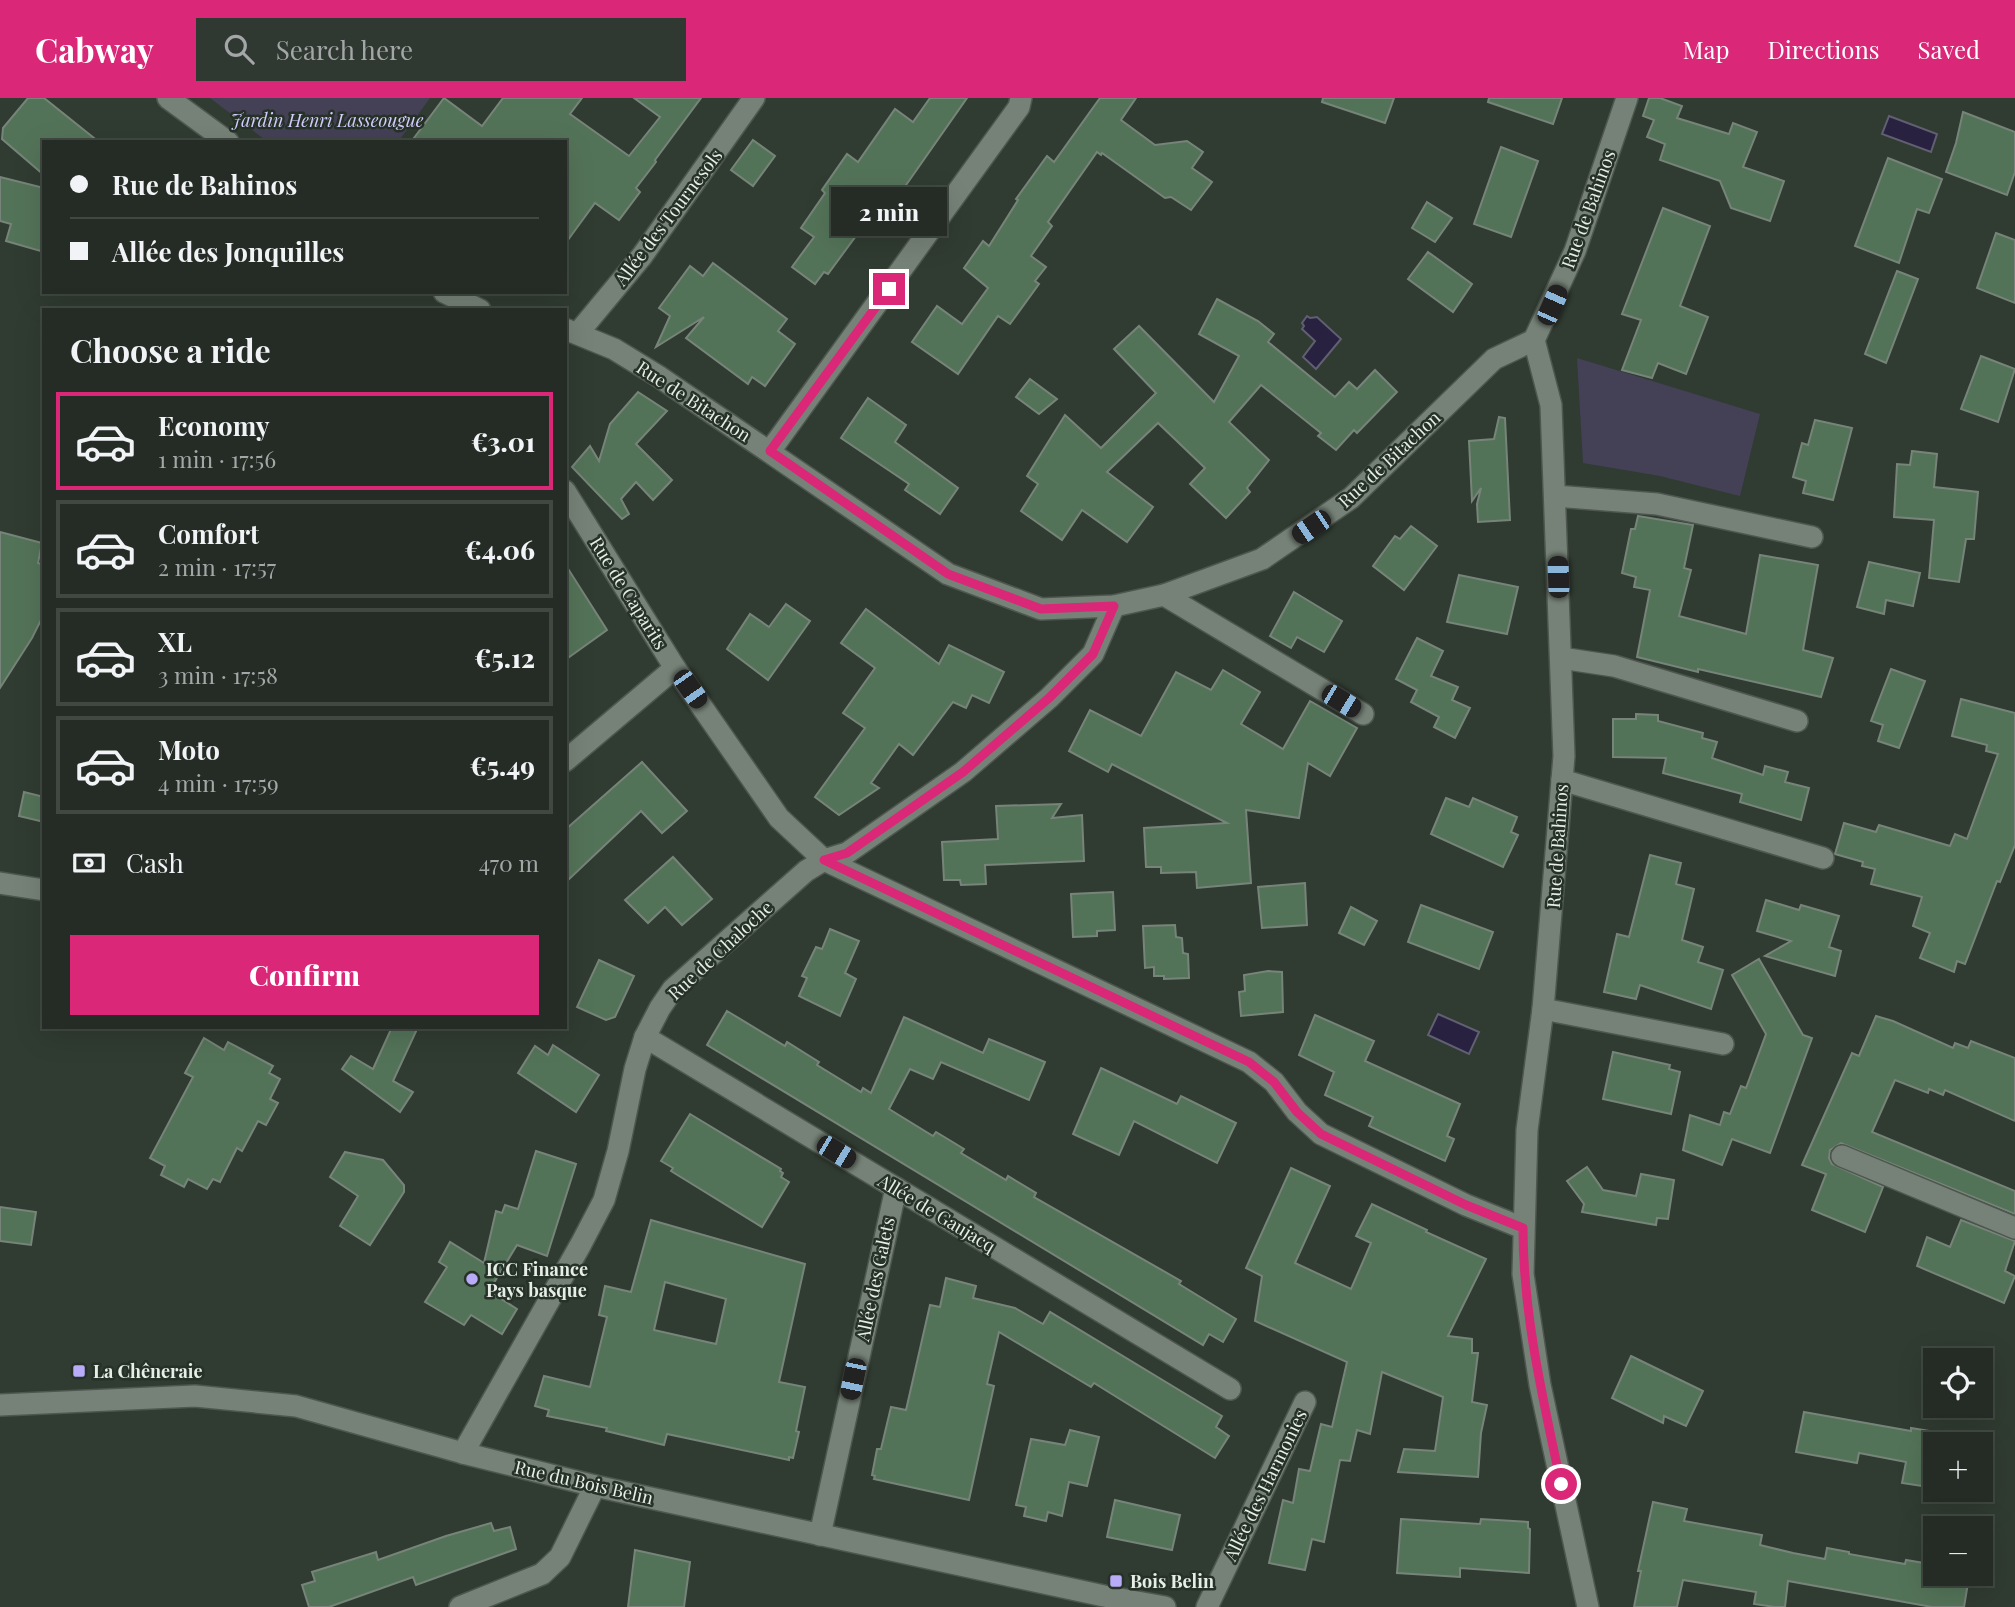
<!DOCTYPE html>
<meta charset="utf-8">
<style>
:root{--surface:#242c25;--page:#303832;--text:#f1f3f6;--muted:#a3a7a7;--line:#414842;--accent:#db2777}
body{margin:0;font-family:"Playfair Display",serif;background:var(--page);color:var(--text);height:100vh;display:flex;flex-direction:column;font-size:26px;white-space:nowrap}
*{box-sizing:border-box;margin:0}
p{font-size:23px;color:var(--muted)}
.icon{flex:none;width:38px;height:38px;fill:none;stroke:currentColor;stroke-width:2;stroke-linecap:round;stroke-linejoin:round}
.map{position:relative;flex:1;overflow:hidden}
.panel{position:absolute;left:42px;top:210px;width:525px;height:721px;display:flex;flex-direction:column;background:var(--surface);border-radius:0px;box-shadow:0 7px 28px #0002,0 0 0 2px var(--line)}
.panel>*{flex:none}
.hud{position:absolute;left:42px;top:42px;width:525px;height:154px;border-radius:0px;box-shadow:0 7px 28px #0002,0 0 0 2px var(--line);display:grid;align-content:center;height:154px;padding:0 28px;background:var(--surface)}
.buttons{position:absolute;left:1923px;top:1250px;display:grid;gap:14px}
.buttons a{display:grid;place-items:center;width:70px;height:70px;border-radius:0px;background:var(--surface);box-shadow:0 7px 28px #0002,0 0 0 2px var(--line);font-size:35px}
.end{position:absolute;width:32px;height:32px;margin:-16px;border:9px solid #db2777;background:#fff;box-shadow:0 0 0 4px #fff}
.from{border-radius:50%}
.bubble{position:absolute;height:49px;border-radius:0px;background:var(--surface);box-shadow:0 7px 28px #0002,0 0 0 2px var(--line);font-size:23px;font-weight:800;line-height:49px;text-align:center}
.car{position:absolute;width:21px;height:42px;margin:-21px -10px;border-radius:9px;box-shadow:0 0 5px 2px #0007;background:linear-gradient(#222 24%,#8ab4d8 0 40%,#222 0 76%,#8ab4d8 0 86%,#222 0)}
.hud b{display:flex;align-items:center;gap:24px;height:66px;font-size:26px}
.hud b+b{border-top:2px solid var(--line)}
.hud i{width:18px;height:18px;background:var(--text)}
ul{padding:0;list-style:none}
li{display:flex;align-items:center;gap:21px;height:98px;margin:0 14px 10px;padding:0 14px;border:4px solid var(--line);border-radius:0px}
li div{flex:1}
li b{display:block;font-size:26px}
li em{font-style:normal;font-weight:800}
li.active{border-color:var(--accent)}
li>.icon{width:63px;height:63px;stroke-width:1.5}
h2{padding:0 28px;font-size:32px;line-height:84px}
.pay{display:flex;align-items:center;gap:18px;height:77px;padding:0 28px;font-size:26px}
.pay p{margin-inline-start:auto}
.primary-button{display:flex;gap:14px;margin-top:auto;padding:14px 28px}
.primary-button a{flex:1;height:80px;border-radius:0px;background:var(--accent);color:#fff;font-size:28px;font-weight:800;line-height:80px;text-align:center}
header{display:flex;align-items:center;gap:42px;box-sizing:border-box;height:98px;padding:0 35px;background:var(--accent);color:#fff}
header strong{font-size:33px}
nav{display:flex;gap:38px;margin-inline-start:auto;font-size:24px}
.search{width:490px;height:63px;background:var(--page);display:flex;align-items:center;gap:18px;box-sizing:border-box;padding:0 24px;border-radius:0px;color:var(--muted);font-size:26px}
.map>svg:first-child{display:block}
</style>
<header>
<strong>Cabway</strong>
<div class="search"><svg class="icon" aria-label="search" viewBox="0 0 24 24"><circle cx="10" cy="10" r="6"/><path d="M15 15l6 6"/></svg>Search here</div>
<nav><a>Map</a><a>Directions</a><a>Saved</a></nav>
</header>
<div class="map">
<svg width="2015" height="1509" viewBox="0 0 2015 1509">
<rect width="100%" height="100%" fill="#303b31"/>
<!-- green -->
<g fill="#444157">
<polygon points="210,0 430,0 398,44 268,44"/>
<polygon points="1577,260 1760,316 1740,398 1660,378 1583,365"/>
</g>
<!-- water -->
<g fill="#282240" stroke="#615f72" stroke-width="2">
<polygon points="1889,18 1937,36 1931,54 1882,36"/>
<polygon points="1307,218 1310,220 1317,219 1341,241 1316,271 1303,259 1315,243 1302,231 1304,228 1302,225"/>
<polygon points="1438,916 1479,934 1469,956 1428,937"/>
</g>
<!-- building -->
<g fill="#537358" stroke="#778479" stroke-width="2" fill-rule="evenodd">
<polygon points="28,0 44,0 99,44 44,44 44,77 2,41 3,30"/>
<polygon points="444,0 482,28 503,0 582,0 570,16 629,58 660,19 634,0 701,0 655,62 656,64 636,90 640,94 619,122 595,105 565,146 565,44 411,44"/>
<polygon points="930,0 967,0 890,110 881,104 828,176 824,174 815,186 792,169 814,139 801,130 825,95 822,92 847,56 858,64 895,11 913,24"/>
<polygon points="1100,0 1136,0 1121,22 1155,47 1187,43 1203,54 1192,70 1212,84 1191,112 1171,99 1165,100 1102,55 1101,57 1097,54 1048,124 1052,128 1031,158 1046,169 1035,183 1039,186 1010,226 998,218 958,276 912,244 937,208 962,226 988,190 964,170 983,143 989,148 1018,102 1016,101 1047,58 1054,64"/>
<polygon points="1323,0 1394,0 1385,25 1322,4"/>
<polygon points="1489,0 1562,0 1553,26 1488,4"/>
<polygon points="1649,0 1660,0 1682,8 1677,20 1729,36 1733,25 1757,34 1743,69 1784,83 1770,123 1731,110 1720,83 1660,62 1665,46 1647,39 1654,22 1643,18"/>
<polygon points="1963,14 2015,34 2015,74 2007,97 1946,74 1956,45"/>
<polygon points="753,42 775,58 753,88 731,72"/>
<polygon points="1501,49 1538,63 1511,139 1474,126"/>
<polygon points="1888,60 1942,81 1929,115 1917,111 1899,165 1855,148"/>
<polygon points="0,79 44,90 44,154 6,143 11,126 0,123"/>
<polygon points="1427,104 1452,120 1435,144 1412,130"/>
<polygon points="1663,110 1710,128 1680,208 1708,219 1686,276 1658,265 1652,280 1622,272 1641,222 1622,216"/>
<polygon points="1996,135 2015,142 2015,205 1977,190"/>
<polygon points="1428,154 1472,186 1453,214 1408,181"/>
<polygon points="713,165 787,221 778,233 795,246 765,288 752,279 748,286 686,240 704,219 656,249 670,218 659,210 690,168 703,178"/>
<polygon points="1897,173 1918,181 1886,265 1865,256"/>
<polygon points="1217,201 1258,223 1274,236 1268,244 1335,299 1349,284 1357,291 1375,272 1397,294 1357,335 1354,332 1336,352 1318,338 1321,335 1261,287 1229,324 1269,362 1247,390 1250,394 1226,420 1190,386 1205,370 1158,325 1107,374 1153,409 1127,444 1082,412 1062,442 1021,413 1038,386 1027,378 1065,317 1101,350 1156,295 1114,251 1139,228 1214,304 1239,258 1199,236"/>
<polygon points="1981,258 2015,271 1998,324 1961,311"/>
<polygon points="1030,281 1057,301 1039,316 1016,299"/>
<polygon points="638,294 667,313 636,346 672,382 653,402 636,384 621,401 629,416 622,421 572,369 590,348 599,363 610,326"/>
<polygon points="868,300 906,327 895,344 958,390 940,416 905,392 909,386 841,340"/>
<polygon points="1499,319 1505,320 1510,422 1478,424 1477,406 1481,390 1472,403 1469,343 1494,341"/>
<polygon points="1815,322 1852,330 1833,402 1803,395 1806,383 1793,379 1802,345 1808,347"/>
<polygon points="1912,353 1937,356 1934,389 1978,394 1974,441 1966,441 1959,484 1929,480 1934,422 1894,419 1897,366 1910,367"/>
<polygon points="1638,418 1693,427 1684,470 1691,472 1679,518 1746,536 1760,457 1818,467 1803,552 1833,560 1821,599 1698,571 1698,574 1637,559 1650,492 1634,489 1636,479 1622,475 1631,431 1635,431"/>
<polygon points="1411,428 1437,448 1404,492 1373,468 1395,438 1400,441"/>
<polygon points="0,434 42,445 38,465 44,467 44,516 32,540 0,590"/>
<polygon points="1869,464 1920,475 1913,508 1886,502 1884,516 1857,509"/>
<polygon points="565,466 607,532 565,562"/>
<polygon points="1459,477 1518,489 1507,536 1447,524"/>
<polygon points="1294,494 1342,523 1324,554 1297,539 1291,550 1270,538"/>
<polygon points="786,506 810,523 768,582 727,551 750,516 769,529"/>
<polygon points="866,511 939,566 949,547 1004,574 989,605 972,597 966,610 953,604 913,657 899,646 871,685 879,690 839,717 815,699 865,630 843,615 875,570 841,545"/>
<polygon points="1417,540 1443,553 1431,578 1458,589 1452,602 1470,610 1455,640 1434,629 1439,619 1411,604 1417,592 1396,581"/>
<polygon points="1891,571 1925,583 1899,650 1878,643 1883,627 1871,623"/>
<polygon points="1223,572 1260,594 1241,626 1283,651 1310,603 1357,630 1330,678 1308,665 1299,720 1246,712 1251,785 1197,790 1196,774 1161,775 1161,769 1146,769 1144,730 1227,725 1112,666 1108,674 1069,653 1090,612 1141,638 1176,574 1211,592"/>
<polygon points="1961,601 2015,615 2015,747 2000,784 1997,783 1965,866 1957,863 1954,874 1920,860 1930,835 1913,828 1922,799 1871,786 1875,771 1862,768 1863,764 1835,756 1844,725 1876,734 1879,727 1950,748 1955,736 1967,741 1998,656 1986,653 1987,647 1952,638"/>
<polygon points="1636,616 1658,617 1658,623 1703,635 1702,640 1717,644 1712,660 1763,677 1765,668 1788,674 1785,684 1809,690 1801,722 1740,704 1742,696 1663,675 1666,660 1613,659 1613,621 1636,621"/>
<polygon points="642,664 687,713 662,735 641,713 565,785 565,732"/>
<polygon points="24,694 44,699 44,724 19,718"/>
<polygon points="1446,700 1469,709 1473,700 1517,719 1511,734 1518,737 1503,769 1431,736"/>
<polygon points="1061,706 1052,720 1082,717 1084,763 985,767 986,786 961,787 960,782 944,782 942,744 998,741 996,708"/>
<polygon points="1650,757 1681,765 1676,786 1694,791 1682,842 1703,849 1698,864 1723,872 1711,911 1640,887 1636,901 1604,894 1617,836 1629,839"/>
<polygon points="673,759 712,801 682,827 665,809 648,825 625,802"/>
<polygon points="1305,785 1307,827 1262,830 1258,789"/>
<polygon points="1113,794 1115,832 1097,833 1097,838 1073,839 1071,796"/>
<polygon points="1766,802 1799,812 1801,807 1839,818 1829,849 1841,853 1835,878 1765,858 1791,843 1757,833"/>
<polygon points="1421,807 1493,834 1479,871 1408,844"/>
<polygon points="1351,809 1377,823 1364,847 1339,835"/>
<polygon points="1175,827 1176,839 1182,840 1183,855 1188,856 1189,880 1164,881 1164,878 1154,878 1154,869 1145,870 1143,828"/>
<polygon points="830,831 859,843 845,875 856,881 840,918 799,898 807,880 802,878 816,849 822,851"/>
<polygon points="1759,861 1803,937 1812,940 1770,1055 1732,1041 1722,1067 1683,1052 1690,1017 1720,1027 1724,1014 1730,1016 1741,988 1746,990 1766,936 1732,877"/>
<polygon points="599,862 634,878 615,919 606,922 577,909"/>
<polygon points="1268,873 1282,874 1283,914 1241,918 1239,894 1245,893 1244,877"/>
<polygon points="727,913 785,948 787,944 819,964 817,967 861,994 863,990 871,995 904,919 983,955 989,941 1045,964 1029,1002 941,964 933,981 910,971 889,1011 933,1038 936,1034 951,1043 964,1051 961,1055 1006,1082 1008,1078 1036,1095 1034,1099 1181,1183 1179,1186 1236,1221 1223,1244 1209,1236 1203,1247 707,947"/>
<polygon points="1315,917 1374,943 1365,963 1460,1006 1447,1038 1454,1041 1445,1063 1369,1028 1373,1019 1325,997 1334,974 1299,957"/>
<polygon points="1876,918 1893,923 1953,950 1955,945 1968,950 1971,943 2015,960 2015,1023 1945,992 1943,997 1929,991 1928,995 1895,982 1872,1034 2015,1093 2015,1116 1841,1045 1830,1052 1829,1060 1832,1066 1883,1089 1865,1134 1812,1112 1826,1076 1802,1067 1852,955 1859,958"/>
<polygon points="392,929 418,929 393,983 413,994 400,1014 342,971 351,958 373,971"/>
<polygon points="204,940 224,952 228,944 273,968 269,975 280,981 270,1001 278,1005 266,1027 258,1023 242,1053 237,1050 220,1084 213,1081 207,1091 188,1081 184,1089 161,1077 165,1068 150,1060 193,979 185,975"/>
<polygon points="553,947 599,977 576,1014 518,975 535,948 548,957"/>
<polygon points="1613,954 1670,967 1669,971 1680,974 1671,1016 1603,1001"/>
<polygon points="1101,970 1177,1006 1181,998 1236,1025 1217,1065 1134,1023 1119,1057 1073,1036"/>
<polygon points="690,1016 781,1071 780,1073 783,1075 781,1079 789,1084 762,1129 671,1073 673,1070 661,1063"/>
<polygon points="536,1053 576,1066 547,1158 517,1147 489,1193 517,1211 502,1236 471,1217 464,1227 425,1204 447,1169 439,1164 450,1144 484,1165 496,1113 502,1115 505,1107 518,1111"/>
<polygon points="345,1054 383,1062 404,1087 404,1094 370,1147 340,1128 358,1098 330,1079"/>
<polygon points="1587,1069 1603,1092 1636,1098 1641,1076 1674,1082 1668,1121 1657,1120 1656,1127 1582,1114 1584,1106 1567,1083"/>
<polygon points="1291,1070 1330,1088 1295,1165 1351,1191 1371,1145 1356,1138 1372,1106 1427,1132 1426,1134 1486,1161 1448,1238 1472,1241 1472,1255 1478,1255 1472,1304 1487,1307 1481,1335 1478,1379 1398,1374 1404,1351 1435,1353 1443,1299 1382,1274 1370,1336 1357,1332 1350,1363 1340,1362 1324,1444 1312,1441 1305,1472 1269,1465 1283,1402 1293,1405 1299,1371 1310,1373 1321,1326 1332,1329 1347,1264 1255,1223 1262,1178 1246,1170"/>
<polygon points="0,1109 36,1114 31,1147 0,1143"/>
<path d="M 651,1122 L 805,1166 L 779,1284 L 805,1289 L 796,1333 L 799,1334 L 793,1360 L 789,1359 L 789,1362 L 667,1336 L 664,1347 L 606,1333 L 607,1330 L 547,1318 L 549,1312 L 535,1308 L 544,1278 L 590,1289 L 607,1219 L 599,1217 L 605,1188 L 631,1194 ZM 665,1184 L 726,1201 L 716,1246 L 654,1232 Z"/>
<polygon points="1961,1122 2015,1143 2005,1173 2015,1178 2004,1205 1917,1168 1927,1139 1950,1149"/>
<polygon points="946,1180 976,1188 973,1200 1015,1210 1043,1226 1050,1214 1222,1318 1216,1329 1229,1338 1215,1360 1094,1285 1091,1289 999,1234 987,1286 994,1288 969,1402 874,1381 875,1378 872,1377 877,1351 881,1351 891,1309 906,1312 930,1207 940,1209"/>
<polygon points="1631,1258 1703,1293 1686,1328 1664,1318 1663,1325 1612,1300"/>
<polygon points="1804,1314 1911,1333 1911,1330 1936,1334 1936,1390 1902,1385 1906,1364 1859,1355 1857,1365 1796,1354"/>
<polygon points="1070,1332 1099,1339 1087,1388 1069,1384 1062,1418 1048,1414 1046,1423 1024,1418 1026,1409 1016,1407 1031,1341 1065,1347"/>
<polygon points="1115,1402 1180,1417 1172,1452 1107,1439"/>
<polygon points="1653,1404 1687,1411 1684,1423 1762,1437 1760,1447 1793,1455 1825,1461 1827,1450 1849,1454 1849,1456 1905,1466 1906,1462 1936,1467 1936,1475 1964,1475 1963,1484 1968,1485 1964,1509 1932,1509 1788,1483 1785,1509 1775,1509 1754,1506 1756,1494 1683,1482 1677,1509 1634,1509 1641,1473 1638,1473"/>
<polygon points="1401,1421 1480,1426 1481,1421 1528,1424 1528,1430 1530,1431 1529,1475 1460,1470 1460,1479 1397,1475"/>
<polygon points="491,1425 494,1433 510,1429 516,1451 416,1487 413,1479 329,1509 309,1509 302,1487 315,1483 312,1474 376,1454 378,1462 446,1438"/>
<polygon points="635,1452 690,1464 684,1509 628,1509"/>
</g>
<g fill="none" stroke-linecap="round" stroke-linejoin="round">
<!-- minor casing -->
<g stroke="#4e574f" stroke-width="24">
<g id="minor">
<polyline points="168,0 228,44"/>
<polyline points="444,194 480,212"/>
<polyline points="565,231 614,251 658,278 948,476 1041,511 1114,508 1164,497 1262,461 1351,400 1494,261 1534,242"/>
<polyline points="578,235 642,158 754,0"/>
<polyline points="770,353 1019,9 1021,0"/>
<polyline points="565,393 675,570 779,720 824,762 1249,964 1274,984 1297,1014 1321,1036 1466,1107 1523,1130"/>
<polyline points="1555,398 1657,406 1812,439"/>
<polyline points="1164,497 1363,616"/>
<polyline points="1561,560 1614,568 1797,623"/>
<polyline points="565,663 675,570"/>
<polyline points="1562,682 1823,760"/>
<polyline points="0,785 44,792"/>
<polyline points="1543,911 1723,946"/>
<polyline points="645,939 1230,1291"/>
<polyline points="1842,1058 2015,1130"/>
<polyline points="0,1307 195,1298 296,1308 463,1355 595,1388 1104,1498 1165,1509"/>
<polyline points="463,1355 581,1146 604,1102 618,1053 635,971 645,939 660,910 673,891 806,773 824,762 847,755 963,674 1049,600 1093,556 1114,508"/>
<polyline points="820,1437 896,1090"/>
<polyline points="460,1509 542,1476 560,1459 595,1388"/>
<polyline points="1207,1509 1305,1304"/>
<polyline points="1588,1509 1540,1287 1523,1176 1527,1032 1543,911 1564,658 1551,307 1534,242 1575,153 1627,0"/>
</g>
</g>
<!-- minor -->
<use href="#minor" stroke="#768277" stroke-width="21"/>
</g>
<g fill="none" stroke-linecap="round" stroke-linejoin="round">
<!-- route -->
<path stroke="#db2777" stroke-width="9" d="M 889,191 L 770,353 L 948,476 L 1041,511 L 1114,508 L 1093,556 L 1049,600 L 963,674 L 847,755 L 824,762 L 1249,964 L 1274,984 L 1297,1014 L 1321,1036 L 1466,1107 L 1523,1130 C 1523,1217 1543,1301 1561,1386"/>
</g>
<!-- markers -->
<g fill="#b8abf7" stroke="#263127" stroke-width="2.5">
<circle cx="472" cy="1181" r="7"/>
<rect x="72" y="1266" width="14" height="14" rx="3.5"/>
<rect x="1109" y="1476" width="14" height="14" rx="3.5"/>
</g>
<g text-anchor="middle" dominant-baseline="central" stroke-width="5" stroke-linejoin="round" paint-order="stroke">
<!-- park labels -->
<g font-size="18" font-style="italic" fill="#d4ccfe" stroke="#263127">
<text x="327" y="22">Jardin Henri Lasseougue</text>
</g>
<!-- street labels -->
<g font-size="18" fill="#e7eee8" stroke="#263127">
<text transform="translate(1588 111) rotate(-70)">Rue de Bahinos</text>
<text transform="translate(668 119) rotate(-53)">Allée des Tournesols</text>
<text transform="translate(694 303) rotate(33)">Rue de Bitachon</text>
<text transform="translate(1389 361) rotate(-43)">Rue de Bitachon</text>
<text transform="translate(629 495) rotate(58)">Rue de Caparits</text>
<text transform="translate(1557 748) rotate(-86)">Rue de Bahinos</text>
<text transform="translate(720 852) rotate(-43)">Rue de Chaloche</text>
<text transform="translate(937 1115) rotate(31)">Allée de Gaujacq</text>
<text transform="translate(875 1181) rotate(-78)">Allée des Galets</text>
<text transform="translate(584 1384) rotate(13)">Rue du Bois Belin</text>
<text transform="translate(1265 1387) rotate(-64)">Allée des Harmonies</text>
</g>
<!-- poi labels -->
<g font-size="18" font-weight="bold" fill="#e7eee8" stroke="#263127" text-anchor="start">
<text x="486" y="1171">ICC Finance<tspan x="486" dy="21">Pays basque</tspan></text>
<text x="93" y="1273">La Chêneraie</text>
<text x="1130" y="1483">Bois Belin</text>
</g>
</g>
</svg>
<div class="buttons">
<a><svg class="icon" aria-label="locate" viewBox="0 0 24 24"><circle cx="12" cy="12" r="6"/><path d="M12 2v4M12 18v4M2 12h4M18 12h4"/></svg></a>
<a>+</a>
<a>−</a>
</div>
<i class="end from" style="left:1561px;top:1386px"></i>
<i class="end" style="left:889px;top:191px"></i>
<div class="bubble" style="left:831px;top:89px;width:116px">2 min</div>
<i class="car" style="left:1552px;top:207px;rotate:24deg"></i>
<i class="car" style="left:1311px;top:429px;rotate:236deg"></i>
<i class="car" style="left:1558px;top:479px;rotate:358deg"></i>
<i class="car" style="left:690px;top:591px;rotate:145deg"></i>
<i class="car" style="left:1341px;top:603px;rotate:121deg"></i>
<i class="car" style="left:836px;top:1054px;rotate:121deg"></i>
<i class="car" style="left:853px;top:1281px;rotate:192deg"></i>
<div class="hud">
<b><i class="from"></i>Rue de Bahinos</b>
<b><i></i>Allée des Jonquilles</b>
</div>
<section class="panel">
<h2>Choose a ride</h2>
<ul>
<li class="active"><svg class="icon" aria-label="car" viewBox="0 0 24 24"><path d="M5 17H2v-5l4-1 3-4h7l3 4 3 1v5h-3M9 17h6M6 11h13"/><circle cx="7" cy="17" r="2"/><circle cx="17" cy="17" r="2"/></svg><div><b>Economy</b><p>1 min · 17:56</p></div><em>€3.01</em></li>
<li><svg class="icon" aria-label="car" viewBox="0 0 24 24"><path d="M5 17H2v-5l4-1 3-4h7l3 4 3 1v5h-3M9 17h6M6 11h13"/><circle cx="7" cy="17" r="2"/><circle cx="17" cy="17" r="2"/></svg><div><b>Comfort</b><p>2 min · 17:57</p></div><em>€4.06</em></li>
<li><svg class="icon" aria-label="car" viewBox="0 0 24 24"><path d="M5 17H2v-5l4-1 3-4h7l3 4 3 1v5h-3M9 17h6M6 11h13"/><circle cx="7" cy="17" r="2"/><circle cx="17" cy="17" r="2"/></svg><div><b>XL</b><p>3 min · 17:58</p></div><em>€5.12</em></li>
<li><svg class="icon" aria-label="car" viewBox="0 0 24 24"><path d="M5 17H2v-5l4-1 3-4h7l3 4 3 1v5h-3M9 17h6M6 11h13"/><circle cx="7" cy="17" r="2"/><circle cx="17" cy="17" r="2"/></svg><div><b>Moto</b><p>4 min · 17:59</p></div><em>€5.49</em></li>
</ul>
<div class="pay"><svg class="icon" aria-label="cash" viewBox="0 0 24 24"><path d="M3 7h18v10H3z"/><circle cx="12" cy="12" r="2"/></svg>Cash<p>470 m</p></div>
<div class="primary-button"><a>Confirm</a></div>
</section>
</div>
